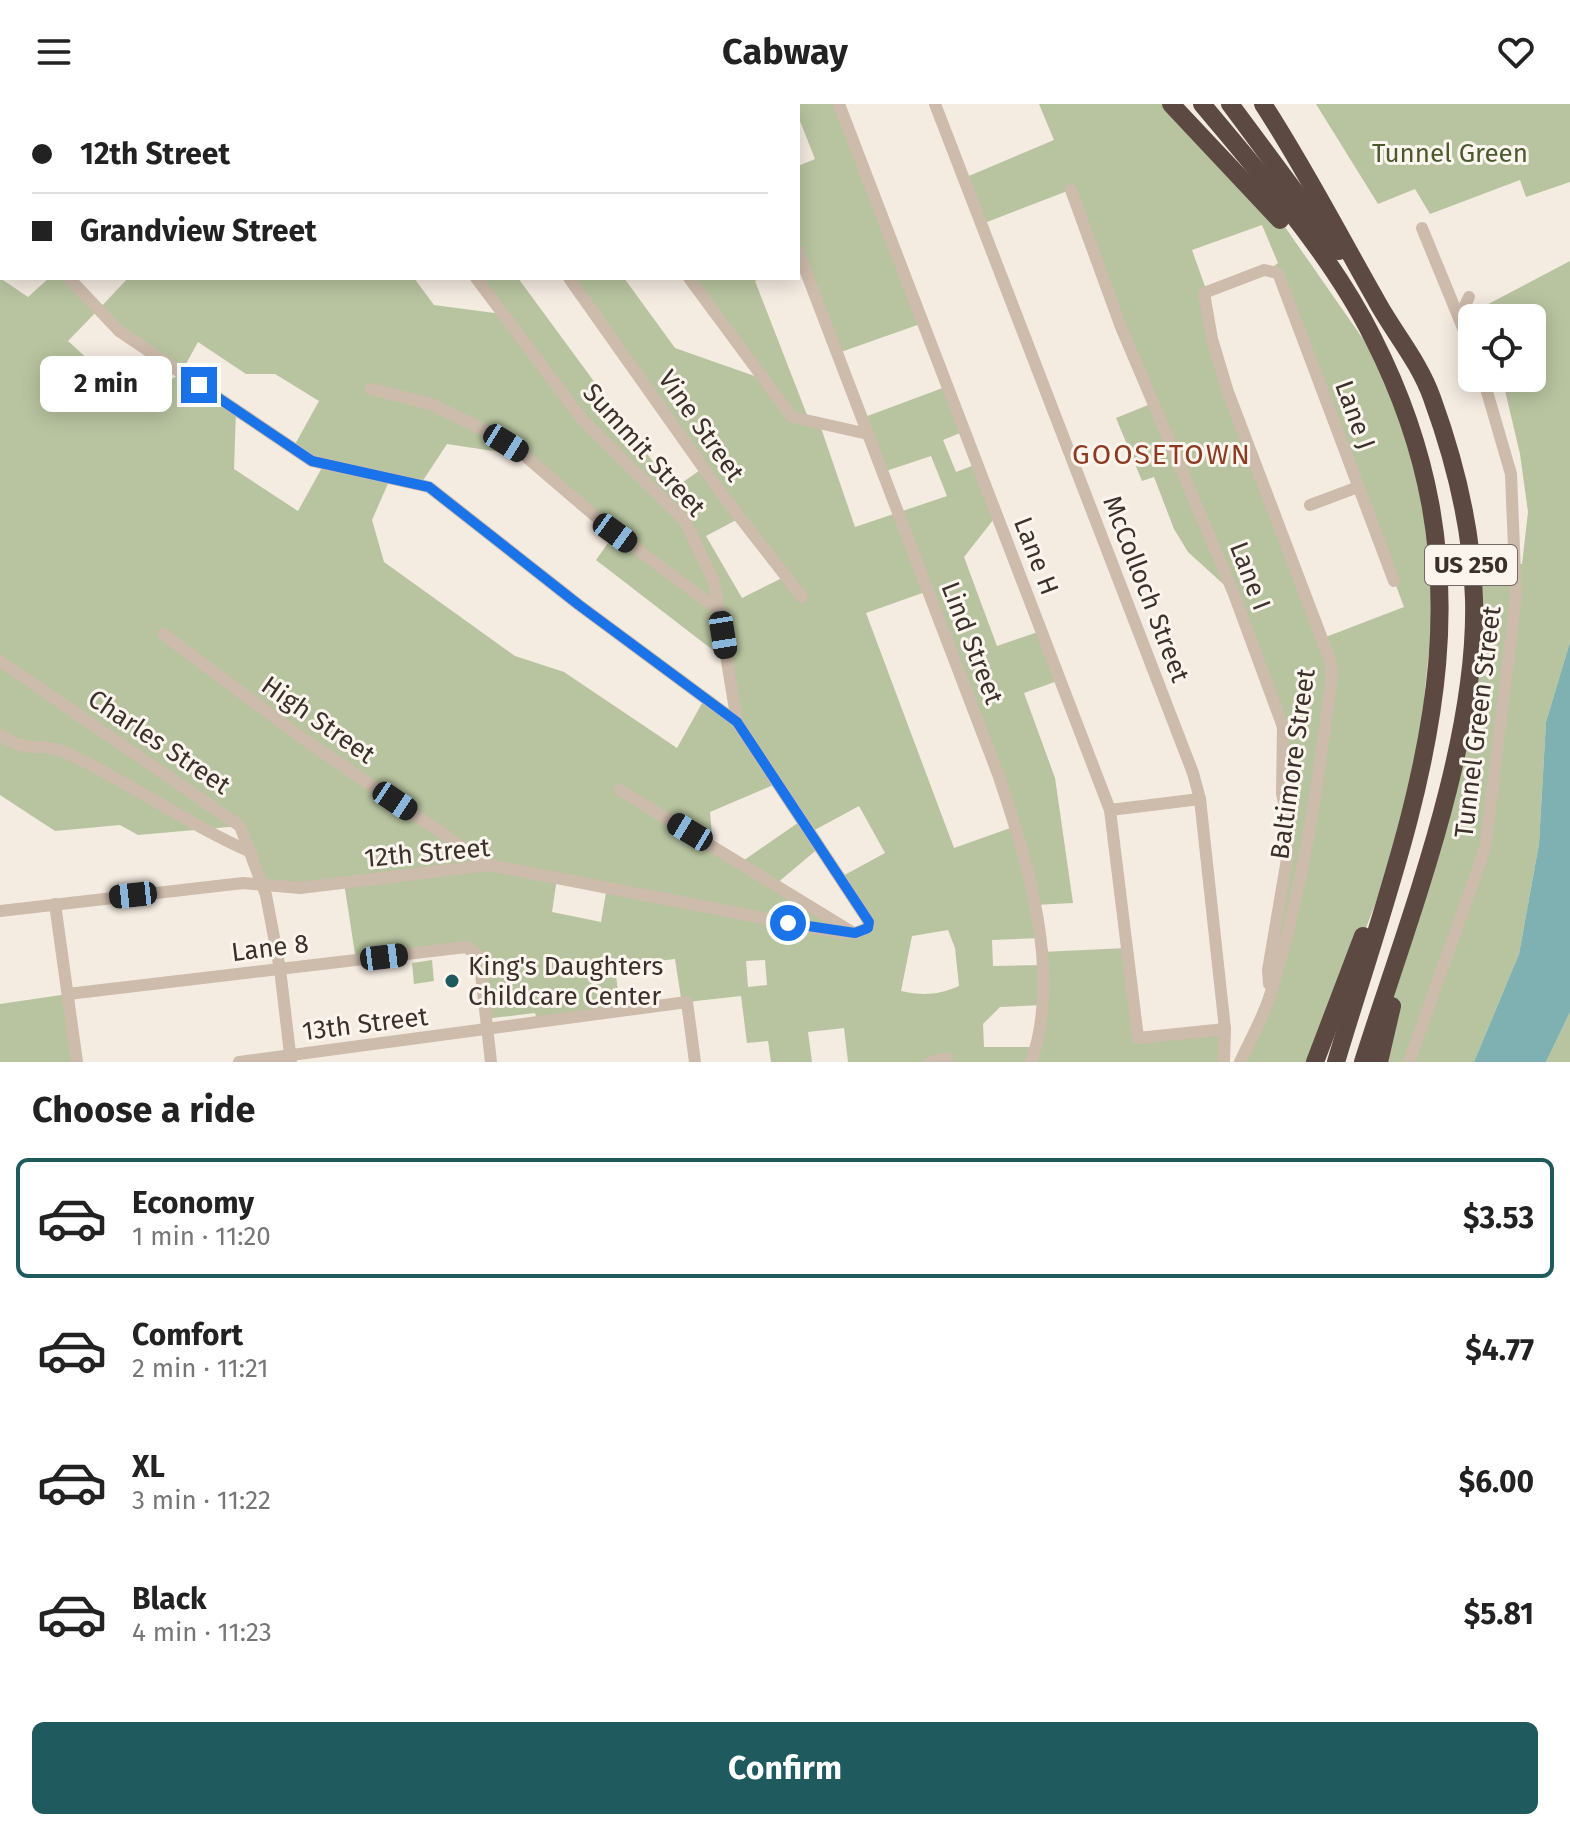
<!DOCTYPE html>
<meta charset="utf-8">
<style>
:root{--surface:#fff;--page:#f6f6f6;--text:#222;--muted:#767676;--line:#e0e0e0;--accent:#1f5a5e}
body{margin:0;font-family:"Fira Sans",sans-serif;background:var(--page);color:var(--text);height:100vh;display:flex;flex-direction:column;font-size:30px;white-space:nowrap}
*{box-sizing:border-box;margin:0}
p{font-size:26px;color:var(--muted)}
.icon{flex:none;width:44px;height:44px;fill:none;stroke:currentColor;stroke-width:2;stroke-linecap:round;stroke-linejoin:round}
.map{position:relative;height:958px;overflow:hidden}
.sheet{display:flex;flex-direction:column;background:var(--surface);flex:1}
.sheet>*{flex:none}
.top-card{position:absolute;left:0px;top:0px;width:800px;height:176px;box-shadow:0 4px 20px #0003;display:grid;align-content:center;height:176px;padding:0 32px;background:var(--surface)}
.fabs{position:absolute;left:1458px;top:200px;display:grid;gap:16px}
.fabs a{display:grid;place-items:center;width:88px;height:88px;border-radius:12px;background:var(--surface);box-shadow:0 4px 20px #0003;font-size:40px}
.end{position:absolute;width:36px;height:36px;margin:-18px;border:10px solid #1a73e8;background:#fff;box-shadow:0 0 0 4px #fff}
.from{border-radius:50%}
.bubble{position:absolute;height:56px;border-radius:12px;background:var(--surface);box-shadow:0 4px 20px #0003;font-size:26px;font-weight:700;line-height:56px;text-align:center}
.car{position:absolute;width:24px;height:48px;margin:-24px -12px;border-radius:10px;box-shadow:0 0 6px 2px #0007;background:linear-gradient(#222 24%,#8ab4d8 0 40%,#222 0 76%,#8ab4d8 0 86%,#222 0)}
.top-card b{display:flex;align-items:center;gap:28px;height:76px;font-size:30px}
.top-card b+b{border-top:2px solid var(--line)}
.top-card i{width:20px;height:20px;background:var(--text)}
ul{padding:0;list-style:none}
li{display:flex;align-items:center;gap:24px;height:120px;margin:0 16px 12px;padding:0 16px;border:4px solid transparent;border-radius:12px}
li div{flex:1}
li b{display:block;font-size:30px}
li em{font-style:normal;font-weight:700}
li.selected{border-color:var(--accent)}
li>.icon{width:72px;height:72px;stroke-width:1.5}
h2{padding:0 32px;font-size:36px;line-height:96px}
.primary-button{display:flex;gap:16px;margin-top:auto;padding:16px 32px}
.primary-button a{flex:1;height:92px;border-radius:12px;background:var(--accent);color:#fff;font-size:32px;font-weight:700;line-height:92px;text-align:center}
header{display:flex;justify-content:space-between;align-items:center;height:104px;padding:0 32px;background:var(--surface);font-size:36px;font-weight:700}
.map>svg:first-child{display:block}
</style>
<header><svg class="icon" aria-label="menu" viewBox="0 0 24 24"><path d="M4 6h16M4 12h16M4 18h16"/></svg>Cabway<svg class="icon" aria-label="heart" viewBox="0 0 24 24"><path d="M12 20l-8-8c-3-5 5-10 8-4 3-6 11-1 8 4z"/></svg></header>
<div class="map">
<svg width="1570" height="958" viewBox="0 0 1570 958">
<rect width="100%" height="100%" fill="#f4ebe1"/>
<!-- green -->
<g fill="#b8c4a0" fill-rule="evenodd">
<polygon points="793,0 839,0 923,219 838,249 798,161 798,62 815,55 798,12 798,2"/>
<path d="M 1039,0 L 1170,0 L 1278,113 L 1370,245 L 1399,298 L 1439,443 L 1414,698 L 1315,958 L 1240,958 L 1270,893 L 1287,755 L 1283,623 L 1232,488 L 1188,448 L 1174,425 L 1154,373 L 1142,377 L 1116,314 L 1153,299 L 1070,86 L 982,120 L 964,74 L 1054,36 ZM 1262,121 L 1278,159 L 1269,166 L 1282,176 L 1404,503 L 1323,534 L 1212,235 L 1207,188 L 1192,146 Z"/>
<polygon points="1316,0 1570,0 1570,78 1526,93 1520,76 1430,110 1415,85 1378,100"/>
<polygon points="1570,157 1570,538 1546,618 1539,740 1519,850 1474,958 1379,958 1417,788 1465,605 1471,464 1522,460 1528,408 1520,350 1502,274 1532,274 1532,214 1478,214 1475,207"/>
<path d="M 0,174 L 28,193 L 49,174 L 69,174 L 99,205 L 128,174 L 414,174 L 434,201 L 502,210 L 476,174 L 518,174 L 673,385 L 703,364 L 569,174 L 624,174 L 675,244 L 763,275 L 689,174 L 762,174 L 755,177 L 809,316 L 819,318 L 855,423 L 947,392 L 931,352 L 883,368 L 862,314 L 948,282 L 965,327 L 943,336 L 956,368 L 977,360 L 997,411 L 964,453 L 997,542 L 1041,527 L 1060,576 L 1024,589 L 1055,674 L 1073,799 L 1035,801 L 1039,834 L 992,836 L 993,862 L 1041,861 L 1041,848 L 1127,844 L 1138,934 L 1225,925 L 1224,958 L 848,958 L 844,924 L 808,928 L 812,958 L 771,958 L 768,937 L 747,939 L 741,892 L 687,898 L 681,894 L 675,855 L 615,862 L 620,906 L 537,916 L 535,909 L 492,914 L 476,847 L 356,856 L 344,779 L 263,781 L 240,722 L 138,731 L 120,721 L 55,727 L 0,691 ZM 99,205 L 180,270 L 152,287 L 124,288 L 68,237 ZM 198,238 L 246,270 L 275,270 L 319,297 L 293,344 L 324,360 L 298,407 L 234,365 L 236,306 L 181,269 ZM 447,340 L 526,352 L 615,429 L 596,456 L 727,557 L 736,617 L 705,594 L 677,644 L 564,568 L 515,552 L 384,458 L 372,416 L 390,375 L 420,381 ZM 740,414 L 786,472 L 742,494 L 706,432 ZM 928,487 L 1016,722 L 954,744 L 866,509 ZM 778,679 L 802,716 L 740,759 L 713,742 L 710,708 ZM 859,702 L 885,749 L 841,773 L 868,824 L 855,829 L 776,780 L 820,743 L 811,728 ZM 557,774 L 607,783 L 601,818 L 552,808 ZM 948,826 L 955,844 L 959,882 C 938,891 923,892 901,887 L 912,832 ZM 765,856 L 767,881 L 748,883 L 746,857 ZM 1042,901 L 1036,943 L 984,943 L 983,920 L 1000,903 Z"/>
<polygon points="432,856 434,877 414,880 412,859"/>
<polygon points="68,890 77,958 0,958 0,900"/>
<polygon points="1570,908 1570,958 1546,958"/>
</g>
<!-- water -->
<polygon fill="#7fb0b2" points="1570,538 1570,908 1546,958 1474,958 1519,850 1539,740 1546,618"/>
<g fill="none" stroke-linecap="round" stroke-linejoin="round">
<!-- minor -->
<g stroke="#cdbbac" stroke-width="12">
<polyline points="309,0 311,2"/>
<polyline points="561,0 563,2"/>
<polyline points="741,0 742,2"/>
<polyline points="839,0 1110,706 1138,934 1225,925"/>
<polyline points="935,0 1193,669 1200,695 1225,925 1224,958"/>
<polyline points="503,2 508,0"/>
<polyline points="1071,86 1121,223 1234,490 1283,623 1282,689 1288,719 1287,755 1268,866 1269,880"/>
<polyline points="0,88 2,91"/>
<polyline points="1422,124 1472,246"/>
<path d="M 798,147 L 998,670 C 1027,756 1063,869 1031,958"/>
<polyline points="476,174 582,315 685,417 714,478 737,618"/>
<polyline points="569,174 724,393 802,493"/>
<polyline points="689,174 792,313 868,330"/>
<polyline points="1459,214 1469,193"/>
<polyline points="371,285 431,300 486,327 525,352 615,429 719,506"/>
<polyline points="1310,401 1358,383"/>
<polyline points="163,530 302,634 489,761"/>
<polyline points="0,557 240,722 266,791 280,865 291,958"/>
<path d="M 0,631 C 28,651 39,637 64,648 C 129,677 186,720 251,748"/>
<polyline points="620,686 852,828"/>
<polyline points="1110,706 1200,695"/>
<polyline points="55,800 77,958"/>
<polyline points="0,807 243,779 300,784 489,761 836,828 855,829 868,824 869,818 737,618 579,501 429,383 312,357 119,227 69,174"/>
<polyline points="68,890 466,843 479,852 491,958"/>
<polyline points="239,958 687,898 695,958"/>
<polyline points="930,958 947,954"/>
<path d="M 1240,958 C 1250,936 1263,914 1270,891 C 1303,788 1318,678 1332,571 L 1330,556 L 1228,288 L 1212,235 L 1204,189 L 1264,166 L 1278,169 L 1394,477"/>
<polyline points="1409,958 1485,745 1516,494 1511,370 1483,274"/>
</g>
<!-- highway -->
<g stroke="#5c4a42" stroke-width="18">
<polyline points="1171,0 1280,116"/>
<path d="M 1202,0 C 1261,71 1332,151 1373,234 C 1505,494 1413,702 1336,958"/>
<polyline points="1230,0 1339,147"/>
<path d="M 1263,0 C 1304,63 1338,129 1375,194 C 1393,228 1419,257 1432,294 C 1455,357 1472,427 1474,495 C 1478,640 1407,819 1363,958"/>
<polyline points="1315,958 1363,832"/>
<polyline points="1379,958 1392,902"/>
</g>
</g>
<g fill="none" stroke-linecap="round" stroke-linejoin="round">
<!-- route -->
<polyline stroke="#1a73e8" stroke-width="10" points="199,281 312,357 429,383 579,501 737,618 869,818 868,824 855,829 788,819"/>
</g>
<!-- markers -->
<circle fill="#1f5a5e" stroke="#fbf5ee" stroke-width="3" cx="452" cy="877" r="8"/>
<g text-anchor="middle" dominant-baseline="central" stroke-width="6" stroke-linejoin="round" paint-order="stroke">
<!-- shield labels -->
<rect fill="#fbf5ee" stroke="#756b66" stroke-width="2" x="1425" y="441" width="92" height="40" rx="6"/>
<g font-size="24" font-weight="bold" fill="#3b302b">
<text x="1471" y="461">US 250</text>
</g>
<!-- park labels -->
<g font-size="26" fill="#4a5a2e" stroke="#fbf5ee">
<text x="1450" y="49">Tunnel Green</text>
</g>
<!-- street labels -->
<g font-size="26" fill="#3b302b" stroke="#fbf5ee">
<text transform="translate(1355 311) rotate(70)">Lane J</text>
<text transform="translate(701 322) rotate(55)">Vine Street</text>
<text transform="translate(644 346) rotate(48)">Summit Street</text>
<text transform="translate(1036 452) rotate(69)">Lane H</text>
<text transform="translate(1250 472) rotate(69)">Lane I</text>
<text transform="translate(1146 485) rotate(69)">McColloch Street</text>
<text transform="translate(972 539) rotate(69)">Lind Street</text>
<text transform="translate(318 616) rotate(35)">High Street</text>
<text transform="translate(1478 618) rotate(-83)">Tunnel Green Street</text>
<text transform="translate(159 638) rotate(34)">Charles Street</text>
<text transform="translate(1293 660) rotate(-82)">Baltimore Street</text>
<text transform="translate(427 749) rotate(-5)">12th Street</text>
<text transform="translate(270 844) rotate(-7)">Lane 8</text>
<text transform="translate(365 920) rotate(-7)">13th Street</text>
</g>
<!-- poi labels -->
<g font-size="26" fill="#3b302b" stroke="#fbf5ee" text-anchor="start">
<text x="468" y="862">King's Daughters<tspan x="468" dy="30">Childcare Center</tspan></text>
</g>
<!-- neighbourhood labels -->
<g font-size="28" letter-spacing="2" fill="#8c3b22" stroke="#fbf5ee">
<text x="1162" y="350">GOOSETOWN</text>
</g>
</g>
</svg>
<div class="fabs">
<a><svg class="icon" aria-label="locate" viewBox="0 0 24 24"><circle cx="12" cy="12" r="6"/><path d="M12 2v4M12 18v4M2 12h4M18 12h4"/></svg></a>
</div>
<i class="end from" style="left:788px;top:819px"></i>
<i class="end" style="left:199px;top:281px"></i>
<div class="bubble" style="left:40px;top:252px;width:132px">2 min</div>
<i class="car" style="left:506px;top:339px;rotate:122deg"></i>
<i class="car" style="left:615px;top:429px;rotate:126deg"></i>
<i class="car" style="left:723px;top:531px;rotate:171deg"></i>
<i class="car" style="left:395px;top:697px;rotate:124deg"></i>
<i class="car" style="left:690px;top:728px;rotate:301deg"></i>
<i class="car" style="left:133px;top:791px;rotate:264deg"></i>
<i class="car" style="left:384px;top:853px;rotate:83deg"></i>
<div class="top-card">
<b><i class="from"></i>12th Street</b>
<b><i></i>Grandview Street</b>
</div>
</div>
<section class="sheet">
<h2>Choose a ride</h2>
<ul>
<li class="selected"><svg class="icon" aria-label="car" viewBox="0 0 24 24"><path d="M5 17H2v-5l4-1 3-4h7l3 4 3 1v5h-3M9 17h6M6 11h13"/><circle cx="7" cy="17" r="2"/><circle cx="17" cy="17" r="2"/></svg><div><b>Economy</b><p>1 min · 11:20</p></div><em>$3.53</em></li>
<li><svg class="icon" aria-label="car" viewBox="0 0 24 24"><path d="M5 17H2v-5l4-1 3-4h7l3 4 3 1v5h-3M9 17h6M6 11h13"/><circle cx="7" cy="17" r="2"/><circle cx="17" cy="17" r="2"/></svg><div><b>Comfort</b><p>2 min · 11:21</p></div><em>$4.77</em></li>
<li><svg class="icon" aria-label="car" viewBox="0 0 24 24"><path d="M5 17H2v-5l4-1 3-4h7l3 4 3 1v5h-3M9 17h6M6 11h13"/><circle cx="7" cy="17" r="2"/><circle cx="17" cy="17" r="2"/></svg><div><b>XL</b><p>3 min · 11:22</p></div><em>$6.00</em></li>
<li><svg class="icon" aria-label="car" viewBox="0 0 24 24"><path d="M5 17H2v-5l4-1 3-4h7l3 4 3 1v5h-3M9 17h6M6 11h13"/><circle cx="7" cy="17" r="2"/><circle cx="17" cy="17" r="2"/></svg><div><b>Black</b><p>4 min · 11:23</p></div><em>$5.81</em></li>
</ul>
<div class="primary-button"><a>Confirm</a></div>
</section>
